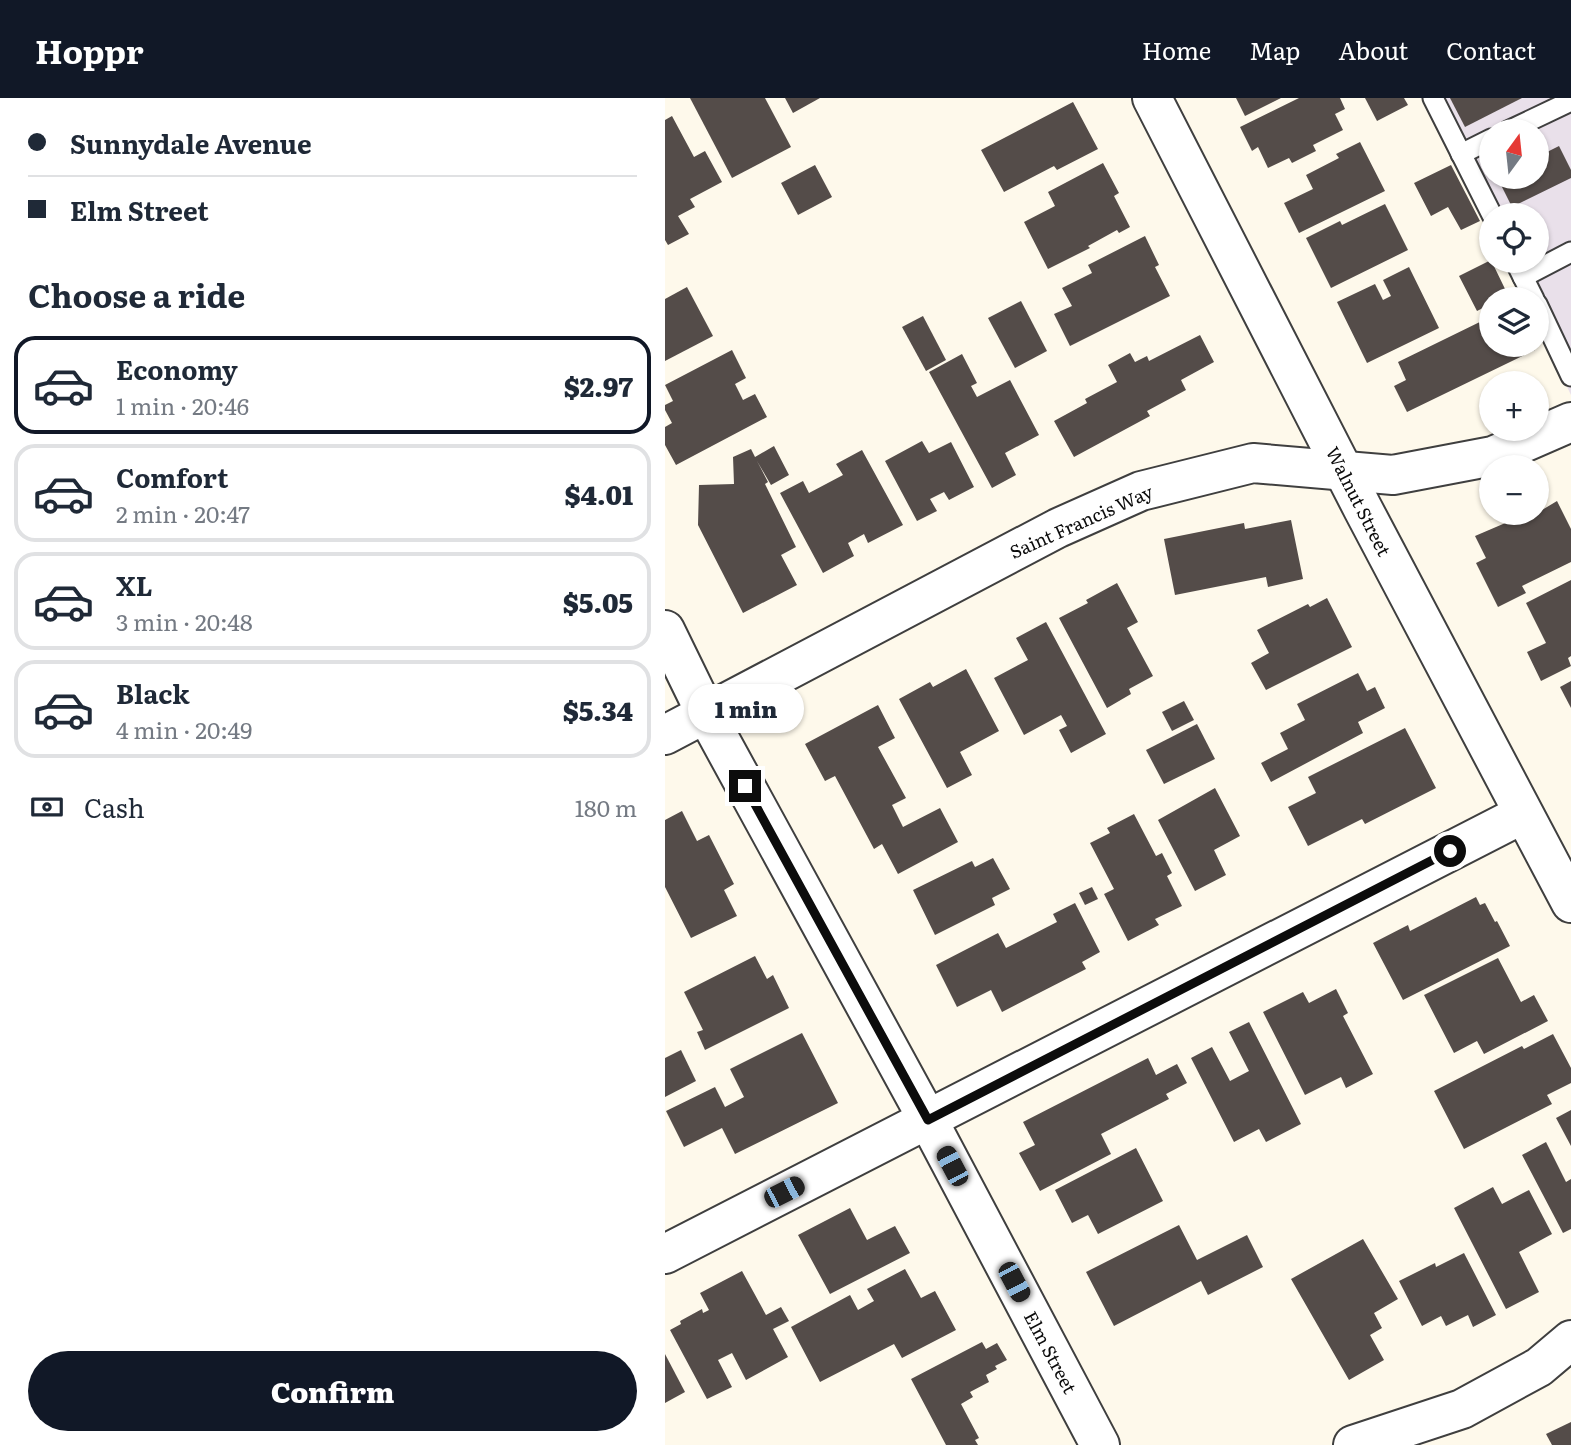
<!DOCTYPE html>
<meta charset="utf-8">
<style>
:root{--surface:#fff;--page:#f2f2f3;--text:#1f2937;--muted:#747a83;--line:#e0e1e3;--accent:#111827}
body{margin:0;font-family:Literata,serif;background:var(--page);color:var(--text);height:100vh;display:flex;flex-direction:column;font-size:26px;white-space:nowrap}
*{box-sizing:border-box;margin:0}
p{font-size:23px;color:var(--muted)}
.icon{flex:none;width:38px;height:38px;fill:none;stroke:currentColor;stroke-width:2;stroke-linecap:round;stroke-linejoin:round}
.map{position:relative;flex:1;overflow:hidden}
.sheet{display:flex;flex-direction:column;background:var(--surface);width:665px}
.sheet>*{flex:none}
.top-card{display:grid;align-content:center;height:154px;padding:0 28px;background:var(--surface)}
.needle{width:46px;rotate:15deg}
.tools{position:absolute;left:814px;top:21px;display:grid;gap:14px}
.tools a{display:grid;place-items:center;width:70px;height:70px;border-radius:50%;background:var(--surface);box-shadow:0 2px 5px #0004;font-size:35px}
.end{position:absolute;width:32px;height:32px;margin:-16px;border:9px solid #0c0c0c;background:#fff;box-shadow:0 0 0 4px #fff}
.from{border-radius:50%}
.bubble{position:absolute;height:49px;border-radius:24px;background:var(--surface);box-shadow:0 2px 5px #0004;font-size:23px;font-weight:800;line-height:49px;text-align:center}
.car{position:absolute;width:21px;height:42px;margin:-21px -10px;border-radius:9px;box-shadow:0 0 5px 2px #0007;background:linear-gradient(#222 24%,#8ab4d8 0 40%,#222 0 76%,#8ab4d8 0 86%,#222 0)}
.top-card b{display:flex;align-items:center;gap:24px;height:66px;font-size:26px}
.top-card b+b{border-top:2px solid var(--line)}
.top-card i{width:18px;height:18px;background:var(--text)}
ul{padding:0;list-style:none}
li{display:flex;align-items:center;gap:21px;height:98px;margin:0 14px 10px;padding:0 14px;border:4px solid var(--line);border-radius:21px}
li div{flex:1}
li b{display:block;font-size:26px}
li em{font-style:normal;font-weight:800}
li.on{border-color:var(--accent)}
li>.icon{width:63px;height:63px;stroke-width:1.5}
h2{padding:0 28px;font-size:32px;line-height:84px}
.pay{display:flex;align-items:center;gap:18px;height:77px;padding:0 28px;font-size:26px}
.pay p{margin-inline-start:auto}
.button{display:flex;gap:14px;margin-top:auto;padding:14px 28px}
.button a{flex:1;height:80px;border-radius:42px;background:var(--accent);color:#fff;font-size:28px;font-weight:800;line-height:80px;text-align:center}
header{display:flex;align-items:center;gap:42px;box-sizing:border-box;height:98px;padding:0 35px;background:var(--accent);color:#fff}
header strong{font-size:33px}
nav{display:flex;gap:38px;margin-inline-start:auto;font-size:24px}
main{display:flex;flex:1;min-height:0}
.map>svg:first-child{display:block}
</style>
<header>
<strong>Hoppr</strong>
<nav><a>Home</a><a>Map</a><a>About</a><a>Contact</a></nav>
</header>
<main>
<section class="sheet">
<div class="top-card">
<b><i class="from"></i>Sunnydale Avenue</b>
<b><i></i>Elm Street</b>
</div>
<h2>Choose a ride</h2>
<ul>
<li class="on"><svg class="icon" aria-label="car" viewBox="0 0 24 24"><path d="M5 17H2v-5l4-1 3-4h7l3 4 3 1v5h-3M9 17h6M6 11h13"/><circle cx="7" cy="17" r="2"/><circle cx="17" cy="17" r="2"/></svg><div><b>Economy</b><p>1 min · 20:46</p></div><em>$2.97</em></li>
<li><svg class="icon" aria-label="car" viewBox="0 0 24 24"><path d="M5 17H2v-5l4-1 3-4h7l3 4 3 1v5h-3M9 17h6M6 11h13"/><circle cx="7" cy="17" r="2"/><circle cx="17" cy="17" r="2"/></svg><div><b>Comfort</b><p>2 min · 20:47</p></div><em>$4.01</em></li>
<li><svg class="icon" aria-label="car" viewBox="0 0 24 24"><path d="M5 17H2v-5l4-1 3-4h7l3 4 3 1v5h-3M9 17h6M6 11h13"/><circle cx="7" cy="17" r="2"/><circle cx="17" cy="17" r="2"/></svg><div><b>XL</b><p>3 min · 20:48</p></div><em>$5.05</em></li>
<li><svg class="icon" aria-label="car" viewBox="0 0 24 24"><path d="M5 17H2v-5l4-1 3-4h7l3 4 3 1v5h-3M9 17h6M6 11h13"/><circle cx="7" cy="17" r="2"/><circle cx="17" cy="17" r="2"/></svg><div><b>Black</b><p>4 min · 20:49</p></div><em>$5.34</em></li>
</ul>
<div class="pay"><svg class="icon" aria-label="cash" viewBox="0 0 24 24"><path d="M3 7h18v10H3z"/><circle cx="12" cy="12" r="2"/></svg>Cash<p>180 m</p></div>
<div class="button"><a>Confirm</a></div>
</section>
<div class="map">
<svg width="906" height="1347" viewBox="0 0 906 1347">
<rect width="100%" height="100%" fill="#fef9eb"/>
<!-- industrial -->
<path fill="#e9e0ea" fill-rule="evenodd" d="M 756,0 L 906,0 L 906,297 L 872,228 L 872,201 L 858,201 L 838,163 L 872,163 L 872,117 L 826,117 L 826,138 ZM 826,33 L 872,33 L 872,79 L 826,79 Z"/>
<!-- building -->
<g fill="#544c49">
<polygon points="25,0 100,0 126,49 67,80"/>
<polygon points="120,0 155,0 128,15"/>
<polygon points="571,0 616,0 580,18"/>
<polygon points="634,0 675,0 680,11 670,16 678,32 648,47 651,53 627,65 624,60 603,70 593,49 587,53 575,29"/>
<polygon points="700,0 739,0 743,7 712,23"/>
<polygon points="785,0 857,0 800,29"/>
<polygon points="408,4 433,51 392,72 389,68 339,94 316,52"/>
<polygon points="7,18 29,59 40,53 57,84 25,101 30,109 13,118 24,136 3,147 0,142 0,22"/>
<polygon points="695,44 720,93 634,135 619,105 648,91 641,77 674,60 671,56"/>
<polygon points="894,48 906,72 906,80 847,109 832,79 872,79 872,59"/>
<polygon points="438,65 454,95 449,98 465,129 454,135 452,132 423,148 425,150 383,171 359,124 390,108 383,94"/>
<polygon points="150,67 167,99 133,117 116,85"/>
<polygon points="786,67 815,123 796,132 783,109 766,118 749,85"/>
<polygon points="720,106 743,152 666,190 641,140 675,123 677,127"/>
<polygon points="480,138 494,167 490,169 505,198 405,248 389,216 407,208 397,190 427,175 423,167"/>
<polygon points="826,162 841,193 847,191 849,195 837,201 826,201 826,206 812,213 794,178"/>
<polygon points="744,169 774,230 702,265 672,204 710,186 718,202 726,198 718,182"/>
<polygon points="22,189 48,238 0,263 0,201"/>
<polygon points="356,203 382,253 350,270 323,220"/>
<polygon points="258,218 281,262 261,273 237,229"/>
<polygon points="825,219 826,247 867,247 870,252 742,314 729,288 741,282 733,264"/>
<polygon points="535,237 549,264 516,282 521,292 482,313 485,318 409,359 389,323 422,305 420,301 452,284 443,267 465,255 470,264 482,258 484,263"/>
<polygon points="67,252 81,280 70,286 78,302 90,296 102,319 11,367 0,347 0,329 7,325 0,312 0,307 8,303 0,287"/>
<polygon points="297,256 312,285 306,288 312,299 345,282 374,337 340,355 351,377 327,390 264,274"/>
<polygon points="257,343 264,355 286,344 309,389 284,402 279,394 265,401 272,413 252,423 220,363"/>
<polygon points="109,348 124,377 106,387 92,363 103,384 100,386 131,449 116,457 132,487 78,515 33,427 34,387 69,386 68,359 86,351 90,359"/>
<polygon points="197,352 238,427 203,445 199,436 183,445 189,458 158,475 115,395 138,383 144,395 178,377 171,366"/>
<polygon points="892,403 906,431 906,464 857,488 861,495 833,509 811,465 821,460 810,438 859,417 861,419 872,415"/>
<polygon points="626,422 638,481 603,489 601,479 510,497 499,441 579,425 580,431"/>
<polygon points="906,482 906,558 903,560 906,568 876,583 862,554 881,545 861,505"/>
<polygon points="452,485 473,524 462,530 488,578 464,591 466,596 442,610 394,520 423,505 421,502"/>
<polygon points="662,500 687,549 601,592 586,565 604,555 592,532 643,506 645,509"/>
<polygon points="381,524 441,636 406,655 394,632 402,628 396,617 359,637 329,580 363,562 351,540"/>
<polygon points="301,571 334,633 295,654 307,677 282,690 234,601 265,584 268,589"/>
<polygon points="693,575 702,593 710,589 720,610 693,624 698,635 606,684 596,665 623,651 615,635 640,622 632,606"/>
<polygon points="906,583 906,610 895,589"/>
<polygon points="519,603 529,622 507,633 497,614"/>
<polygon points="213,607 230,640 213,649 241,700 227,707 238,729 275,710 293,744 233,776 217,746 209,751 170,678 160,683 140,646"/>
<polygon points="532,626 550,661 499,686 481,652"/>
<polygon points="740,630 771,690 700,726 697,721 643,748 623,709 651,695 643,679"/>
<polygon points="550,690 575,738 549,752 561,777 530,793 493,722"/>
<polygon points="17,713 32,743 44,737 69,786 59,792 72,818 26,840 0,789 0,722"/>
<polygon points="469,716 491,758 497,755 507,775 502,778 517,808 490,821 494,827 463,843 439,796 449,791 425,745 445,735 442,730"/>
<polygon points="328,760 345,791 327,800 330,807 270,837 248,792 307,763 310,769"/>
<polygon points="427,789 433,801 420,807 414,795"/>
<polygon points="811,799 815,807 820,805 830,824 832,823 845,848 738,902 708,845 743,827 745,833"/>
<polygon points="410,805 435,854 417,864 421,871 337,914 326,892 292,909 271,867 333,835 341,850 392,824 388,816"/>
<polygon points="90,858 102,881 108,877 124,910 40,952 32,934 38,932 19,894"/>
<polygon points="833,860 856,904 869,897 883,923 819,956 812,943 789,955 759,897"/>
<polygon points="671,891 683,915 678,918 708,976 681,990 676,979 640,997 598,914 638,894 644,905"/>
<polygon points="584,924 636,1026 601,1044 594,1031 569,1044 526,960 547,949 565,983 584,973 564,934"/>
<polygon points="137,935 173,1005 70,1056 57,1030 19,1049 1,1013 50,989 60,1009 79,999 65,971"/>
<polygon points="888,936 906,970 906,985 882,997 887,1006 799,1051 769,993 857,948 859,951"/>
<polygon points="16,952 31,983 0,999 0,960"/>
<polygon points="483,960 491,977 512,966 522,985 501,996 504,1001 436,1036 446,1056 375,1093 354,1055 370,1047 358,1024"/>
<polygon points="906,1012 906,1048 891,1020"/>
<polygon points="881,1044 901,1084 906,1081 906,1131 898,1135 857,1057"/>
<polygon points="471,1050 498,1103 433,1136 423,1117 407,1125 390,1092"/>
<polygon points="828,1089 837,1106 864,1092 887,1136 854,1154 874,1194 841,1211 789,1110"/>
<polygon points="185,1110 202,1142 230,1128 245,1155 165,1196 133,1137"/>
<polygon points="514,1127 532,1162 582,1137 598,1169 543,1197 536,1183 449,1228 421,1174"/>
<polygon points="698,1141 733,1201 709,1215 717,1230 705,1237 719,1262 684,1282 626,1181"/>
<polygon points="799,1155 831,1217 808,1229 803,1217 781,1228 776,1218 757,1228 734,1183 770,1165 771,1169"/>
<polygon points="240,1171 256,1200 270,1193 291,1232 237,1260 229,1246 155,1284 126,1229 185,1197 193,1212 209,1203 202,1191"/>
<polygon points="77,1173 101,1217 116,1209 124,1223 108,1231 123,1259 81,1282 67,1255 53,1262 67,1289 42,1301 5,1232 16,1226 15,1223 37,1211 38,1215 44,1212 35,1195"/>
<polygon points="317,1244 321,1251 332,1245 342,1262 330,1268 332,1271 321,1277 324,1284 305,1294 308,1299 296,1306 314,1340 310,1342 313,1347 281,1347 246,1281"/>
<polygon points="0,1256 20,1294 0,1305"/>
<polygon points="906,1324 906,1347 887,1347 881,1336"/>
</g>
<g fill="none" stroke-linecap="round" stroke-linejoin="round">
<!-- lane casing -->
<g stroke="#3f3f3f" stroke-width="23">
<g id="lane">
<polyline points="768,0 827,117"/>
<polyline points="843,33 906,3"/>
<polyline points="796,56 826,41"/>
<polyline points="850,163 869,201"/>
<polyline points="858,179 906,154"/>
<polyline points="872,206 906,278"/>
</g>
</g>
<!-- street casing -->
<g stroke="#3f3f3f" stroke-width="42">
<g id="street">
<polyline points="487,0 698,411 906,805"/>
<polyline points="0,532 41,616 263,1022 435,1347"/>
<polyline points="0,637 393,430 476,393 588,365 728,377 828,358 906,324"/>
<polyline points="0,1156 858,716"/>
<polyline points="688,1347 797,1311 874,1269 906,1242"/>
</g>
</g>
<!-- lane -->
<use href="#lane" stroke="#fff" stroke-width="19"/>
<!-- street -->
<use href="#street" stroke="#fff" stroke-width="38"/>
</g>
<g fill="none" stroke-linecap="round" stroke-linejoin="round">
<!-- route -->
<polyline stroke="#0c0c0c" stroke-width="9" points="80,688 263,1022 785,753"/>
</g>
<g text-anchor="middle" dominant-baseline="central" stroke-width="7" stroke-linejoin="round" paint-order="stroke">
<!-- street labels -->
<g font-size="18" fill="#0c0c0c" stroke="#fff">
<text transform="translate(694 403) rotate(63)">Walnut Street</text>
<text transform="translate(416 423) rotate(-24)">Saint Francis Way</text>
<text transform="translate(386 1254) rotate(62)">Elm Street</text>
</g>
</g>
</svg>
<div class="tools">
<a><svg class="needle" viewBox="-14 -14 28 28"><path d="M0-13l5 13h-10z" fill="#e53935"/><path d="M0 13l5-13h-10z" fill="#747a83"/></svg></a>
<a><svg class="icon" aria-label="locate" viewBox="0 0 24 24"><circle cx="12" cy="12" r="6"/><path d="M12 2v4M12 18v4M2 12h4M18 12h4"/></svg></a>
<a><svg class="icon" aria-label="layers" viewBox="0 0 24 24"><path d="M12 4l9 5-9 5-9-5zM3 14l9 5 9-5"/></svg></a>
<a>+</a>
<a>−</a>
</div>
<i class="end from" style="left:785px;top:753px"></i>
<i class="end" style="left:80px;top:688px"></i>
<div class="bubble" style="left:23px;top:586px;width:116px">1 min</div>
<i class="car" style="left:287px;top:1068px;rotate:332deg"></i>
<i class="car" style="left:119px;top:1094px;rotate:63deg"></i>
<i class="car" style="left:349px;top:1184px;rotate:152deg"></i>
</div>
</main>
